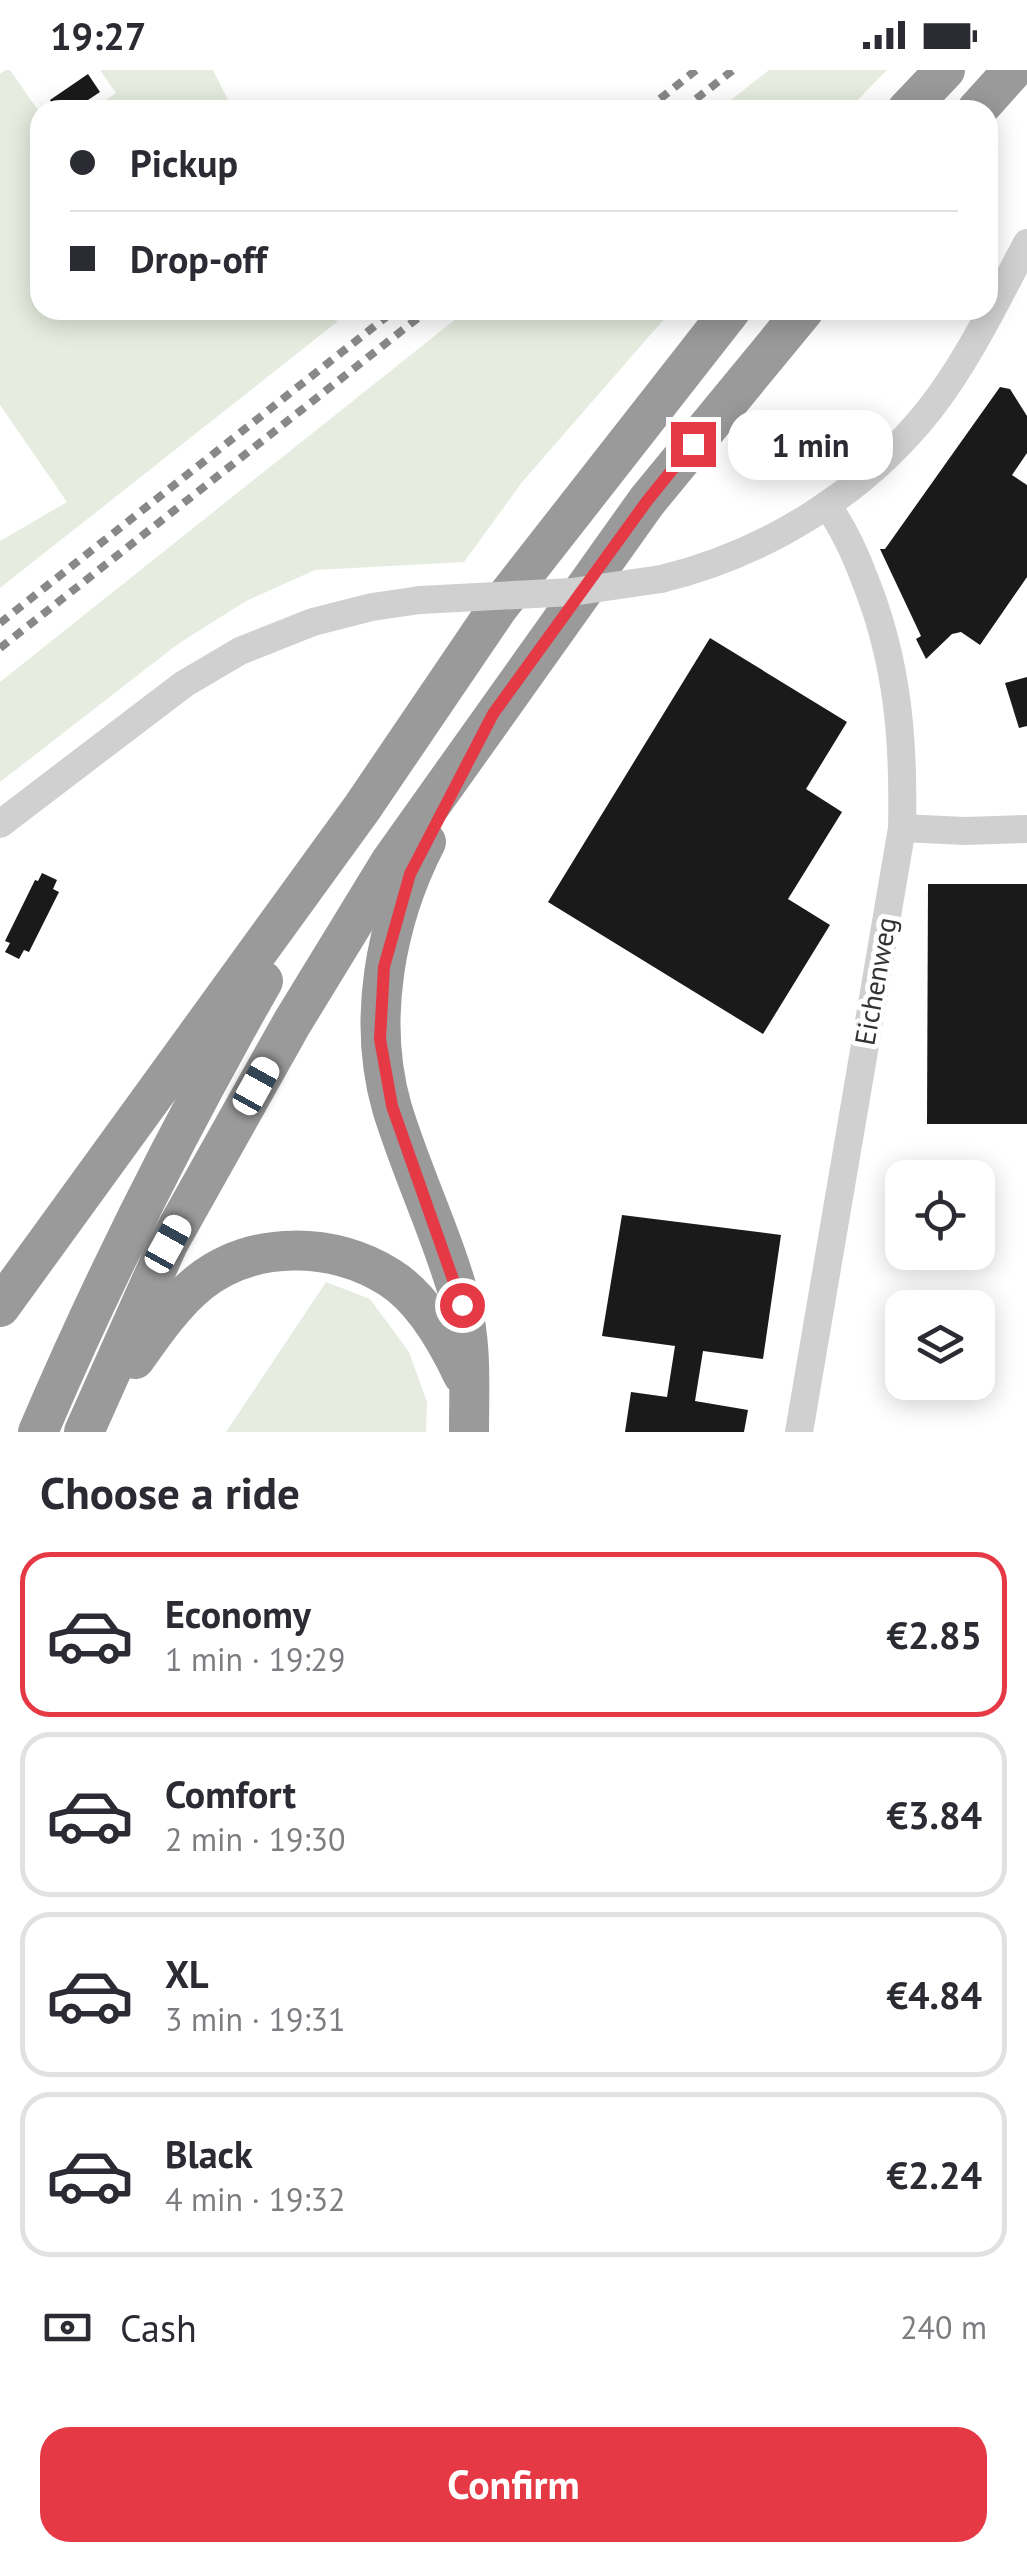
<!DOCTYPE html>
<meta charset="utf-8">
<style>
:root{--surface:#fff;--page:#f2f2f3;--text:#2b2b33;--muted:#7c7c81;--line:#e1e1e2;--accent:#e63946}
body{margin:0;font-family:"PT Sans",sans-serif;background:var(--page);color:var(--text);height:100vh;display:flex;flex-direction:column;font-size:38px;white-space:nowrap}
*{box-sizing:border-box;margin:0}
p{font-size:32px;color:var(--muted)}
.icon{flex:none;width:55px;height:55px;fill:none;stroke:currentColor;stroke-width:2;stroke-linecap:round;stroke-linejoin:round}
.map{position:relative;height:1362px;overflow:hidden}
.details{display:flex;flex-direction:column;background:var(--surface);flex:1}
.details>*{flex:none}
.guide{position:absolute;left:30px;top:30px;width:968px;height:220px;border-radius:30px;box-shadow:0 5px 25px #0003;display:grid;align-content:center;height:220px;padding:0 40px;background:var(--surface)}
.fabs{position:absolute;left:885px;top:1090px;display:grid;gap:20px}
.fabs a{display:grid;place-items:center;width:110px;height:110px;border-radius:20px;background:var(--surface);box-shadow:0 5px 25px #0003;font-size:50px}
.end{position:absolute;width:45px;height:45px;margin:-22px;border:12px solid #e63946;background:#fff;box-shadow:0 0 0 5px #fff}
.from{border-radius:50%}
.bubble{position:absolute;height:70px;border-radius:30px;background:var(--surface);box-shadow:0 5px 25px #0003;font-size:32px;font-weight:700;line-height:70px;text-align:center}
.car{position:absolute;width:30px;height:60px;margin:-30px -15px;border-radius:12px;box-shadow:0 0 8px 2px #0007;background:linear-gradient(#fff 24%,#345 0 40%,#fff 0 76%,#345 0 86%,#fff 0)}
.guide b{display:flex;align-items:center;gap:35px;height:95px;font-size:38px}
.guide b+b{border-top:2px solid var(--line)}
.guide i{width:25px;height:25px;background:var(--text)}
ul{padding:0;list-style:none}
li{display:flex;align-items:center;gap:30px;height:165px;margin:0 20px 15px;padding:0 20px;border:5px solid var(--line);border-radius:30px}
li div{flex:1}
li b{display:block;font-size:38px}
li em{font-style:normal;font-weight:700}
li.current{border-color:var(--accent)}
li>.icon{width:90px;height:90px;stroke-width:1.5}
h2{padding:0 40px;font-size:45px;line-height:120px}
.pay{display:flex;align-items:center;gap:25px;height:110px;padding:0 40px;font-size:38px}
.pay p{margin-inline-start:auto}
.button{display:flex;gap:20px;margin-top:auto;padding:20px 40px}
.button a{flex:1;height:115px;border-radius:30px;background:var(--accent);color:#fff;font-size:40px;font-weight:700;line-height:115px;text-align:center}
.status{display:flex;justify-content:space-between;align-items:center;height:70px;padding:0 50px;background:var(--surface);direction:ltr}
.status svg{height:28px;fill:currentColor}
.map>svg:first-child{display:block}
</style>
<div class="status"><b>19:27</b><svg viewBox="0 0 49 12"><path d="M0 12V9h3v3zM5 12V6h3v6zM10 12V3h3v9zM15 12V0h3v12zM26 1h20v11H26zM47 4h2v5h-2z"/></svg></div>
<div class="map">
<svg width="1027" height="1362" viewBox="0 0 1027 1362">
<rect width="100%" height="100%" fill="#fff"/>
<!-- green -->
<g fill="#e6ecdf">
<polygon points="5,0 10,0 40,43 40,240 334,240 337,252 0,518 0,471 67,432 0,335 0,4"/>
<polygon points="100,0 213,0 233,40 91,40 116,23"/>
<polygon points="769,0 887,0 848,40 718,40"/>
<polygon points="467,240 672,240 523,411 464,492 315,500 246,531 178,574 0,712 0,612"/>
<polygon points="326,1212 370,1229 409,1282 427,1332 426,1362 226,1362"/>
</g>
<!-- building -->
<g fill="#1a1a1a">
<polygon points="88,4 100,22 73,40 56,40 50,30"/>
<polygon points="1000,317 1010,319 1027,346 1027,383 1012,405 1027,415 1027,507 980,575 961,562 952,564 926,589 916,569 921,566 880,479 885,479"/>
<polygon points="710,568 847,652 806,719 842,742 788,829 830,855 763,964 548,832"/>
<polygon points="1027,607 1027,656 1019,658 1005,613"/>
<polygon points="42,803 57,810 53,819 59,822 29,882 24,880 19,889 5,882 10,873 5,871 35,810 38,811"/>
<polygon points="928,814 1027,814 1027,1054 927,1054"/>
<polygon points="622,1145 781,1165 763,1289 703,1281 695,1331 748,1340 744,1362 625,1362 631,1322 667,1327 675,1276 602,1266"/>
</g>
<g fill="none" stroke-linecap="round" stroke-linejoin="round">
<!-- minor -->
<g stroke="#d0d0d0" stroke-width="28">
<path d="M 661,509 C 765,484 863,424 930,339 C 969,289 997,229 1027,173"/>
<polyline points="0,754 184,614 240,581 313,552 372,537 420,530"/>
<polyline points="902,758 965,761 1027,759"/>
<path d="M 799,1362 L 902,758 C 904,671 898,592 865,510 C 855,483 844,459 827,435"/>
</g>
<!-- highway -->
<g stroke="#9a9a9a" stroke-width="40">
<polyline points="907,40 945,0"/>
<polyline points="977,40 1013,0"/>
<path d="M 426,772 C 385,852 367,951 392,1038 C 412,1104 443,1166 461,1233 C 472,1274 469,1320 469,1362"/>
<polyline points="0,1237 362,738 497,539 731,240"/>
<path d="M 135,1289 C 154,1262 174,1233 200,1212 C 254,1170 332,1172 389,1207 C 423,1228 447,1271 463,1305"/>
<path d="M 38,1362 C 104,1207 180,1057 263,911"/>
<polyline points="84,1362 168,1174 292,953 391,791 647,431 804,240"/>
</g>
<!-- rail -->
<g stroke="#888" stroke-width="8" stroke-dasharray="10 8" stroke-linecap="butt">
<polyline points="646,40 696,0"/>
<polyline points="682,40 733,0"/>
<polyline points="0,553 395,240"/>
<polyline points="0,578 428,240"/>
</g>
<!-- minor-bridge -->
<polyline stroke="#d0d0d0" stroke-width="28" points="420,530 572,522 661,509"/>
</g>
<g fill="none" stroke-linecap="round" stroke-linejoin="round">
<!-- route -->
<polyline stroke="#e63946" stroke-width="12" points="462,1235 392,1036 380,969 384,897 410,804 493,644 647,431 693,374"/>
</g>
<g text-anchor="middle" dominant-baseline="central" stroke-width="10" stroke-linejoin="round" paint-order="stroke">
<!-- street labels -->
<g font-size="28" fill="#333" stroke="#fff">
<text transform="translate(875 911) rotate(-80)">Eichenweg</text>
</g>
</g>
</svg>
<div class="fabs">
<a><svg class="icon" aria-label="locate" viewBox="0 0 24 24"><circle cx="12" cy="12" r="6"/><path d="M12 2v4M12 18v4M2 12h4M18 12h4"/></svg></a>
<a><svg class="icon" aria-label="layers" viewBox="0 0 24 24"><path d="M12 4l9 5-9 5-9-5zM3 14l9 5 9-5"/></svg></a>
</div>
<i class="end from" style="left:462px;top:1235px"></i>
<i class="end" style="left:693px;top:374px"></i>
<div class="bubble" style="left:728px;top:340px;width:165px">1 min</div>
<i class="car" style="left:256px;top:1016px;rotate:29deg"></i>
<i class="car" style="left:168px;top:1174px;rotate:29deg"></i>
<div class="guide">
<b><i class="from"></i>Pickup</b>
<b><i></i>Drop-off</b>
</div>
</div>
<section class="details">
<h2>Choose a ride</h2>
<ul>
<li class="current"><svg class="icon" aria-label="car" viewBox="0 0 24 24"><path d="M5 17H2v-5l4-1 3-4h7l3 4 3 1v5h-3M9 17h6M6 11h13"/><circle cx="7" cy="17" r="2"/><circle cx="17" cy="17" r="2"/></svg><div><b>Economy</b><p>1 min · 19:29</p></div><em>€2.85</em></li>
<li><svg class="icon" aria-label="car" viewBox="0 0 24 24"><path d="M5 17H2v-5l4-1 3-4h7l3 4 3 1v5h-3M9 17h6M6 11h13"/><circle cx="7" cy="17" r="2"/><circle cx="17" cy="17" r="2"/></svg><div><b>Comfort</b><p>2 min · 19:30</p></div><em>€3.84</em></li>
<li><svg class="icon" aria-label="car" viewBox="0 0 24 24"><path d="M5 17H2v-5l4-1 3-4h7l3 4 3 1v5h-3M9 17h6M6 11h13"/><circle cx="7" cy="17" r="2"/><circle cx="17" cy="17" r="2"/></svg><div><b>XL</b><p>3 min · 19:31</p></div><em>€4.84</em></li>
<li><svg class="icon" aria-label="car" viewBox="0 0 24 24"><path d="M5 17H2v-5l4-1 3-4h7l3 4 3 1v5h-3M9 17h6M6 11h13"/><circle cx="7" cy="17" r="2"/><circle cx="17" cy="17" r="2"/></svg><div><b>Black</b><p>4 min · 19:32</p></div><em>€2.24</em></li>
</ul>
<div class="pay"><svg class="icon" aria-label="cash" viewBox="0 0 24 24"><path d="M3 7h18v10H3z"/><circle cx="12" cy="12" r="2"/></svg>Cash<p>240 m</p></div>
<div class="button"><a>Confirm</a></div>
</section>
